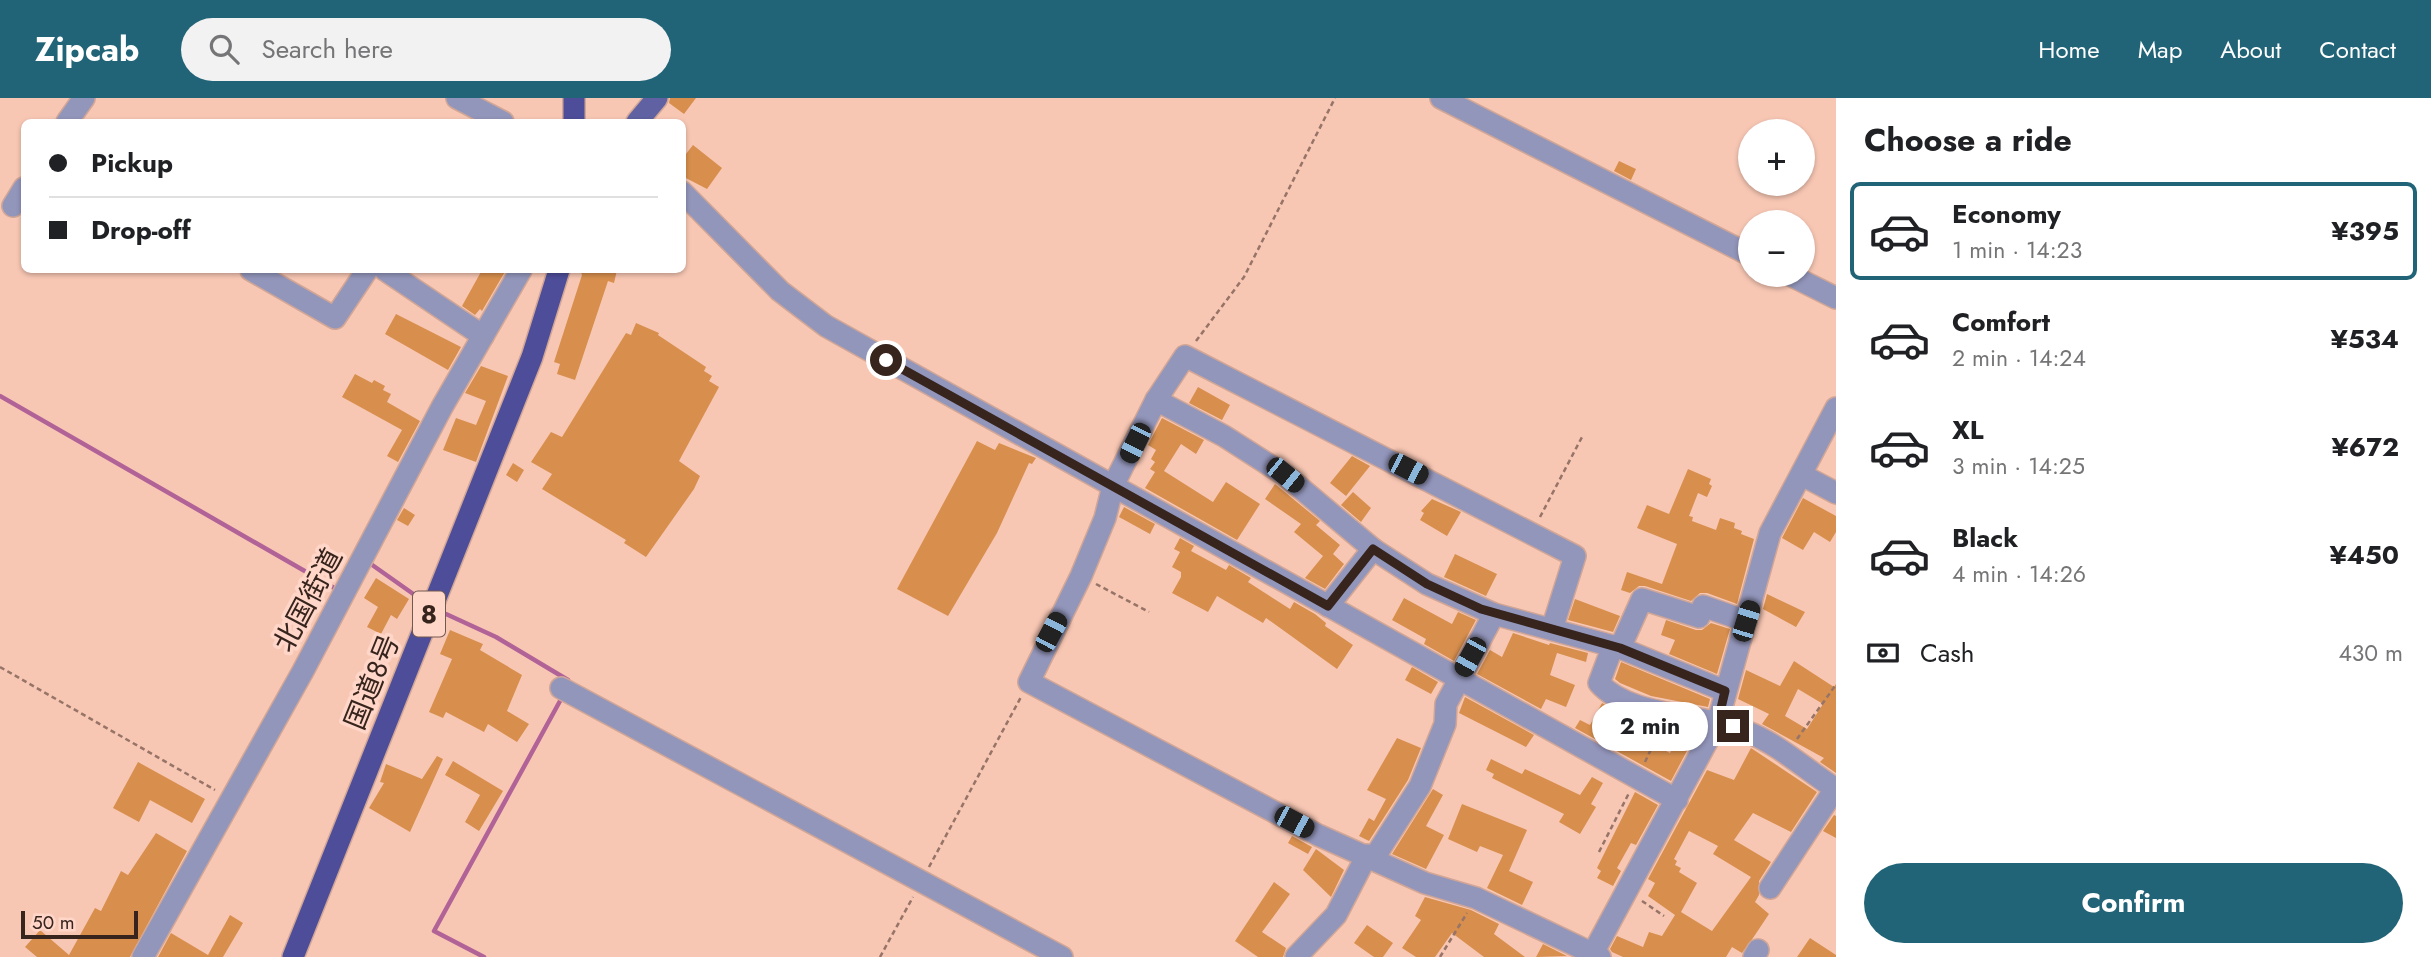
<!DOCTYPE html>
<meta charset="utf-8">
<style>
:root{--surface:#fff;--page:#f2f2f2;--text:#202124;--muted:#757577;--line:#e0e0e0;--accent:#226477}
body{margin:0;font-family:Jost,"Noto Sans JP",sans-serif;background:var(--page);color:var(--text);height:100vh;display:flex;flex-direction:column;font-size:26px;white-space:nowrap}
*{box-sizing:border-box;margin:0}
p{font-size:23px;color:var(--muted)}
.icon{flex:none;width:38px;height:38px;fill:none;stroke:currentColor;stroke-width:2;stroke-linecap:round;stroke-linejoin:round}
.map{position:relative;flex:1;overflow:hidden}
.panel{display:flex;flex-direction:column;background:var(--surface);width:595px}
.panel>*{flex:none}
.top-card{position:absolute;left:21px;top:21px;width:665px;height:154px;border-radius:10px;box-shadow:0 2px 5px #0004;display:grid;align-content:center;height:154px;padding:0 28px;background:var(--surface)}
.controls{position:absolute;left:1738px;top:21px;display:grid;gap:14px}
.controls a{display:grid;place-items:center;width:77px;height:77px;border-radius:50%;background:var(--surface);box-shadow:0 2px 5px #0004;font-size:35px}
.scale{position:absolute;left:21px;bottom:18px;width:117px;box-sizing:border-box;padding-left:7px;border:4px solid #36241d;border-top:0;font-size:19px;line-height:24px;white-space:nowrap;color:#36241d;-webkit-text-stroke:5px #ffd6c8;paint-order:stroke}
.end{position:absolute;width:32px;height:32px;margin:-16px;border:9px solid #36241d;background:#fff;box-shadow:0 0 0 4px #fff}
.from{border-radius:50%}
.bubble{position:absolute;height:49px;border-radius:24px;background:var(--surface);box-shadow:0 2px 5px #0004;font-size:23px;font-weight:700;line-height:49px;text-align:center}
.car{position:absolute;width:21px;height:42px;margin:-21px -10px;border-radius:9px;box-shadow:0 0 5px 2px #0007;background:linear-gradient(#222 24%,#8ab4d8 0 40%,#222 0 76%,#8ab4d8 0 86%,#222 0)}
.top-card b{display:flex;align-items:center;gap:24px;height:66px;font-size:26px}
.top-card b+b{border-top:2px solid var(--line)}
.top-card i{width:18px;height:18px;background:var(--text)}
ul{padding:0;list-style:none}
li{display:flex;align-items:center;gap:21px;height:98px;margin:0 14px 10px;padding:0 14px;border:4px solid transparent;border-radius:10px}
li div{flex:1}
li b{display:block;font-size:26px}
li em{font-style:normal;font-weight:700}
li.current{border-color:var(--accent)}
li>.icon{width:63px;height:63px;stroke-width:1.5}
h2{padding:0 28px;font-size:32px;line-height:84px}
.pay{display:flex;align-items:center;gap:18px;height:77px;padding:0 28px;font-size:26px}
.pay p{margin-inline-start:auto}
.button{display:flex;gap:14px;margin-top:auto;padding:14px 28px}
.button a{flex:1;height:80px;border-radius:42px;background:var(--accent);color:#fff;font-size:28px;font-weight:700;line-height:80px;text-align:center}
header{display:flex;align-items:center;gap:42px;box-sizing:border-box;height:98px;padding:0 35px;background:var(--accent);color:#fff}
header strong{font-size:33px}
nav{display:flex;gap:38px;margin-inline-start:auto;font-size:24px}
.search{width:490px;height:63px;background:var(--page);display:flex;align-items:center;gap:18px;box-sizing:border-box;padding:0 24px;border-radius:38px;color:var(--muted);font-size:26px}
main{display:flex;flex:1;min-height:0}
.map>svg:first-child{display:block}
</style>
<header>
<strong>Zipcab</strong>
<div class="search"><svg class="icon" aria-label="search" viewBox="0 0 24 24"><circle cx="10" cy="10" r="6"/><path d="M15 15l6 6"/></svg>Search here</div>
<nav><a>Home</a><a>Map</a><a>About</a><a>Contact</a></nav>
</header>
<main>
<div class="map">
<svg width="1836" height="859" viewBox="0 0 1836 859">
<rect width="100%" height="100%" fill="#f8c7b4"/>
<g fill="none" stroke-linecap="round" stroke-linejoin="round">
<!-- stream -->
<g stroke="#b16397" stroke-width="4.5">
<polyline points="0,298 336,491 338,487"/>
<polyline points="368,464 419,500"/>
<polyline points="446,516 496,539 568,582"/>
<polyline points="484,859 434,833 560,603"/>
</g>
</g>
<!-- building -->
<g fill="#d88f4d" fill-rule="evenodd">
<polygon points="670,0 696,0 684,16 669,5"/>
<polygon points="693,47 722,70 707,91 682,78 682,61"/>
<polygon points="1619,63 1636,71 1631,82 1614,73"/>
<polygon points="482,172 506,172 482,213 480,211 475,217 462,208"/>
<polygon points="580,172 617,172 614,185 608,183 575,282 557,276 560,266 554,264 582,177"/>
<polygon points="396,216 461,249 448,272 385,236"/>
<polygon points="636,225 659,235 658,237 706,269 704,273 712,278 709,283 719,289 679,363 700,378 694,391 646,459 624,445 626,442 542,391 552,376 531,364 551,334 562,339 626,235 631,237"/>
<polygon points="481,268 508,278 476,364 443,352 456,320 476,327 486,303 465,295"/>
<polygon points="355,276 372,285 374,282 385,288 383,292 391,296 387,304 420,323 398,364 387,358 402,332 342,299"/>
<polygon points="1198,289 1230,307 1222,322 1189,305"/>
<polygon points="1162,320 1204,342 1196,356 1181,346 1164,373 1213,404 1226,384 1260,406 1237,442 1145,390 1155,374 1150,371 1155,364 1151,361 1156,352 1148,347"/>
<polygon points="977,343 995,352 999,345 1036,360 1032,366 1029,365 997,435 948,518 897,491"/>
<polygon points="1352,358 1370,368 1346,398 1330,385"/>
<polygon points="513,365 524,372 517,384 506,377"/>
<polygon points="1688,371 1711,381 1709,386 1712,388 1707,399 1698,395 1689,418 1693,419 1692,423 1716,432 1720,420 1735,425 1734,430 1742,433 1741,436 1754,441 1737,506 1707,495 1700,495 1691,503 1645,488 1639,488 1630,495 1621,492 1627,474 1662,486 1677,446 1637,430 1647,407 1669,416"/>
<polygon points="1275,386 1320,423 1316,427 1340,447 1333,456 1344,466 1325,491 1305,480 1323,458 1294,434 1301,426 1265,401"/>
<polygon points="1353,394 1371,410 1361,424 1341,407"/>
<polygon points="1803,400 1836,418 1836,434 1830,444 1814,434 1803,452 1782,440"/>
<polygon points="1432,401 1461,414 1447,438 1420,422 1424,415 1421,413"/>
<polygon points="1124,409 1155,426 1150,436 1119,419"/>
<polygon points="404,410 415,417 408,428 397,422"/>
<polygon points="1180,440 1194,448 1191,453 1226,472 1229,467 1251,480 1248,484 1290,511 1294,504 1315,516 1326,525 1325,528 1353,547 1337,571 1266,520 1263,525 1217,498 1208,514 1172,495 1181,479 1181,474 1172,469 1180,454 1174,451"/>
<polygon points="1455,456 1497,476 1486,498 1444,479"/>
<polygon points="376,480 409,501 397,521 391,517 381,536 367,529 378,509 364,500"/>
<polygon points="1767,496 1805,514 1796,529 1763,511"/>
<polygon points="1404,500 1452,526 1458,514 1476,522 1454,563 1424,546 1426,541 1392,522"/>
<polygon points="1575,501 1620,518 1613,534 1568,522"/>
<polygon points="1666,522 1696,532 1702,532 1711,525 1730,531 1717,576 1669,556 1675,542 1661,537"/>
<polygon points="450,532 483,546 480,552 522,577 507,613 529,626 517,644 488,626 484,634 446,614 443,620 429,614 452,561 440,556"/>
<polygon points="1513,535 1549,547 1550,545 1588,555 1586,564 1557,555 1550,577 1575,587 1566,609 1546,601 1541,611 1477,576 1490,552 1502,559"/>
<path d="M 1794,563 L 1834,589 L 1836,586 L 1836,675 L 1820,664 L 1824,660 L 1762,626 L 1769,616 L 1738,601 L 1746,572 L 1780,588 ZM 1798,591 L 1823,606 L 1807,631 L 1785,618 Z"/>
<polygon points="1621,564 1710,601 1708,609 1651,598 1620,585 1615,581"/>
<polygon points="1412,569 1438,584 1431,596 1405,582"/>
<polygon points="1465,599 1534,637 1526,649 1459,615"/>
<polygon points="1602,605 1614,612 1608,623 1670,655 1682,631 1697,634 1671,683 1575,630 1580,622 1590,627"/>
<polygon points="1397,640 1421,650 1408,682 1369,743 1359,738 1369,720 1374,723 1386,701 1367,692"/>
<path d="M 1751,650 L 1817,694 L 1791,734 L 1753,715 L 1734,742 L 1771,764 L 1759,783 L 1759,797 L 1755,804 L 1769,816 L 1753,840 L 1742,855 L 1732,849 L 1726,859 L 1623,859 L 1612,854 L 1610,851 L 1617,838 L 1643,849 L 1649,834 L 1662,838 L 1675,817 L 1648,798 L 1655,785 L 1648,781 L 1707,672 L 1734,682 ZM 1689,733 L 1718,748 L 1713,756 L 1751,779 L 1712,833 L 1681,814 L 1697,785 L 1679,774 L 1681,770 L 1675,767 L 1677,763 L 1674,761 Z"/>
<polygon points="437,658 443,661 410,734 369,710 384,685 380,684 386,666 422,681"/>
<polygon points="1491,661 1522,676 1525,671 1580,697 1592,679 1603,685 1591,706 1596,709 1580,736 1559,724 1564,716 1492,680 1494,676 1486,672"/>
<polygon points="453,663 503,693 479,733 465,724 480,697 445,677"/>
<polygon points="138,664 205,701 192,725 150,702 139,724 113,710"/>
<polygon points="1433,691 1443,697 1426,728 1444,737 1426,771 1392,756"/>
<polygon points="1635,694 1658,707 1636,747 1631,745 1617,770 1621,773 1613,788 1597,780 1601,773 1597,770"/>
<polygon points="1462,706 1527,732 1509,773 1533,784 1522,807 1487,790 1503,757 1480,748 1477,754 1448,741"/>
<polygon points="1834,717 1836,718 1836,740 1823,733"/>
<polygon points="156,735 187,753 130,859 37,859 25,849 40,832 69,857 95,810 101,813 121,773 128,777"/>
<polygon points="1292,738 1312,749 1308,756 1288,745"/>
<polygon points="1316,751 1344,772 1331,799 1303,772"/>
<polygon points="1274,784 1290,796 1262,834 1286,850 1283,859 1258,859 1235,843"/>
<polygon points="1425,799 1471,812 1499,826 1494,836 1525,859 1484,859 1452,835 1435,859 1416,859 1402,850 1421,822 1415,818"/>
<polygon points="230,817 243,825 223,859 158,859 171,835 208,857"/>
<polygon points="1367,827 1393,845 1383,859 1374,859 1354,845"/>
<polygon points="1810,840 1836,857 1836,859 1797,859"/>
<polygon points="1543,846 1567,858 1536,859"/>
</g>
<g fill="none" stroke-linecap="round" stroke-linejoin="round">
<!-- minor casing -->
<g stroke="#d1a696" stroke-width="24">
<g id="minor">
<polyline points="457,0 503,24"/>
<polyline points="1441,0 1750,157"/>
<polyline points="67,24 84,0"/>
<polyline points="682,94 780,193 826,228 1677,702"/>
<polyline points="13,108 24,90"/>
<polyline points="251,172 335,220 367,172"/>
<polyline points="385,172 483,238"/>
<polyline points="1790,177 1836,200"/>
<polyline points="1156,302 1224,338 1285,377 1373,451 1427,486 1494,516 1620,550 1725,593"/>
<polyline points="1802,377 1836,395"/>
<polyline points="1328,508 1373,451"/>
<polyline points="1552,531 1575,458 1185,258 1156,302 1113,388 1105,420 1081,478 1029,584 1318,737 1425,785 1476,800 1600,859"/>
<path d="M 1613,548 L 1599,585 C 1630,620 1702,615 1745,633 C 1779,646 1806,672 1836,691"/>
<polyline points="1620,550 1642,501 1699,519 1703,508 1746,523"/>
<polyline points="561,590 1062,859"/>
<polyline points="1374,760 1420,688 1445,626 1446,606 1494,516"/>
<polyline points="1770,790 1835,691"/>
<polyline points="143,859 303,573 442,309 521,172"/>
<polyline points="1296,859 1336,817 1367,757"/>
<polyline points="1591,859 1718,623 1770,435 1836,310"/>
<polyline points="1754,859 1758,852"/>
</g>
</g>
<!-- major casing -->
<g stroke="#d1a696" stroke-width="24">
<polyline id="major" points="637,24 657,0"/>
</g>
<!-- highway casing -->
<g stroke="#d1a696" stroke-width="24">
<g id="highway">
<polyline points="574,0 574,24"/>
<polyline points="293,859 532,259 559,172"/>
</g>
</g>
<!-- path -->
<g stroke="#967467" stroke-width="2.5" stroke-dasharray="5 3.5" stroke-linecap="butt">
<polyline points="1196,243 1244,179 1335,0"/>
<polyline points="1540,419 1582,339"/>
<polyline points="1096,486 1149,514"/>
<polyline points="0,569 215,692"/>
<polyline points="1797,641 1835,588"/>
<polyline points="1645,664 1660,632"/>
<polyline points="1599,754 1629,695"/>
<polyline points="929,769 1021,599"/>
<polyline points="1642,803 1664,818"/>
<polyline points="880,859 913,799"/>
<polyline points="1440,859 1467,815"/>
</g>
<!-- minor -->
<use href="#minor" stroke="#9396bb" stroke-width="21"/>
<!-- major -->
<use href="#major" stroke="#6061a3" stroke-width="21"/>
<!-- highway -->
<use href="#highway" stroke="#4e4d99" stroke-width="21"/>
</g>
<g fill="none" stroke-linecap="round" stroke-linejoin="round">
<!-- route -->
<polyline stroke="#36241d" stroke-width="9" points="886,262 1328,508 1373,451 1427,486 1481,511 1620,550 1725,593 1718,623 1733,628"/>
</g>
<g text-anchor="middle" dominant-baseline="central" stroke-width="7" stroke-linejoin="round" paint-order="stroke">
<!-- shield labels -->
<rect fill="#ffd6c8" stroke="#725950" stroke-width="2" x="413" y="493.5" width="32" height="45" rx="5"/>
<g font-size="26" font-weight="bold" fill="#36241d">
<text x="429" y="516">8</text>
</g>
<!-- street labels -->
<g font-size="28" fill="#36241d" stroke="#ffd6c8">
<text transform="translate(308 502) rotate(-62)">北国街道</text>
<text transform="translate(372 584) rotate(-68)">国道8号</text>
</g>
</g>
</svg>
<div class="controls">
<a>+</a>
<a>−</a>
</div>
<div class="scale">50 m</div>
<i class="end from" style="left:886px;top:262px"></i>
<i class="end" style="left:1733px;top:628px"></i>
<div class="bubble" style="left:1592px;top:604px;width:116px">2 min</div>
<i class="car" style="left:1135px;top:345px;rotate:206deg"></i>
<i class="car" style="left:1408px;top:371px;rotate:117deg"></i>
<i class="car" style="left:1285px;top:377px;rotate:129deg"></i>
<i class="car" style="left:1746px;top:523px;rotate:17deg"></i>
<i class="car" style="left:1051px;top:534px;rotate:28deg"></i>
<i class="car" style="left:1470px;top:559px;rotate:209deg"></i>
<i class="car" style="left:1294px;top:724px;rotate:118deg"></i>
<div class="top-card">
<b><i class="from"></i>Pickup</b>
<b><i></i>Drop-off</b>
</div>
</div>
<section class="panel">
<h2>Choose a ride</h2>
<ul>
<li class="current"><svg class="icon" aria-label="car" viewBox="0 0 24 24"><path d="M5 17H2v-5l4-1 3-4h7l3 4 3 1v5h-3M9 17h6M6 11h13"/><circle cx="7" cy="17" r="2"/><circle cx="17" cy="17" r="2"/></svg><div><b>Economy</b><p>1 min · 14:23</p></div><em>¥395</em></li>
<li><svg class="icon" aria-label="car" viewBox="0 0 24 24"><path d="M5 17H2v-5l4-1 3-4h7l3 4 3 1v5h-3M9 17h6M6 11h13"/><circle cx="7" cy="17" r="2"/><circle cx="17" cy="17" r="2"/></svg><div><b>Comfort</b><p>2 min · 14:24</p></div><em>¥534</em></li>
<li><svg class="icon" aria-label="car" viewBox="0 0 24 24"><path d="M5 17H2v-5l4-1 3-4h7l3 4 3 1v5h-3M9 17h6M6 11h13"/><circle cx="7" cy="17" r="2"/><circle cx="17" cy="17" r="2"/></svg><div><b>XL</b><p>3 min · 14:25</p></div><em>¥672</em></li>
<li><svg class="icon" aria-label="car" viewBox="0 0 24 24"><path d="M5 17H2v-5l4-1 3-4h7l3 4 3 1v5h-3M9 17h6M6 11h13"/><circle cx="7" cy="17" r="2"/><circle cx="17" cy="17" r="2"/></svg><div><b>Black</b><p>4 min · 14:26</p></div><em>¥450</em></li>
</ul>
<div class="pay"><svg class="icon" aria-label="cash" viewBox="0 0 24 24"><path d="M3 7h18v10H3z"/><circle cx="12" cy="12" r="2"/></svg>Cash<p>430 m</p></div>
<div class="button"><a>Confirm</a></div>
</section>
</main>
